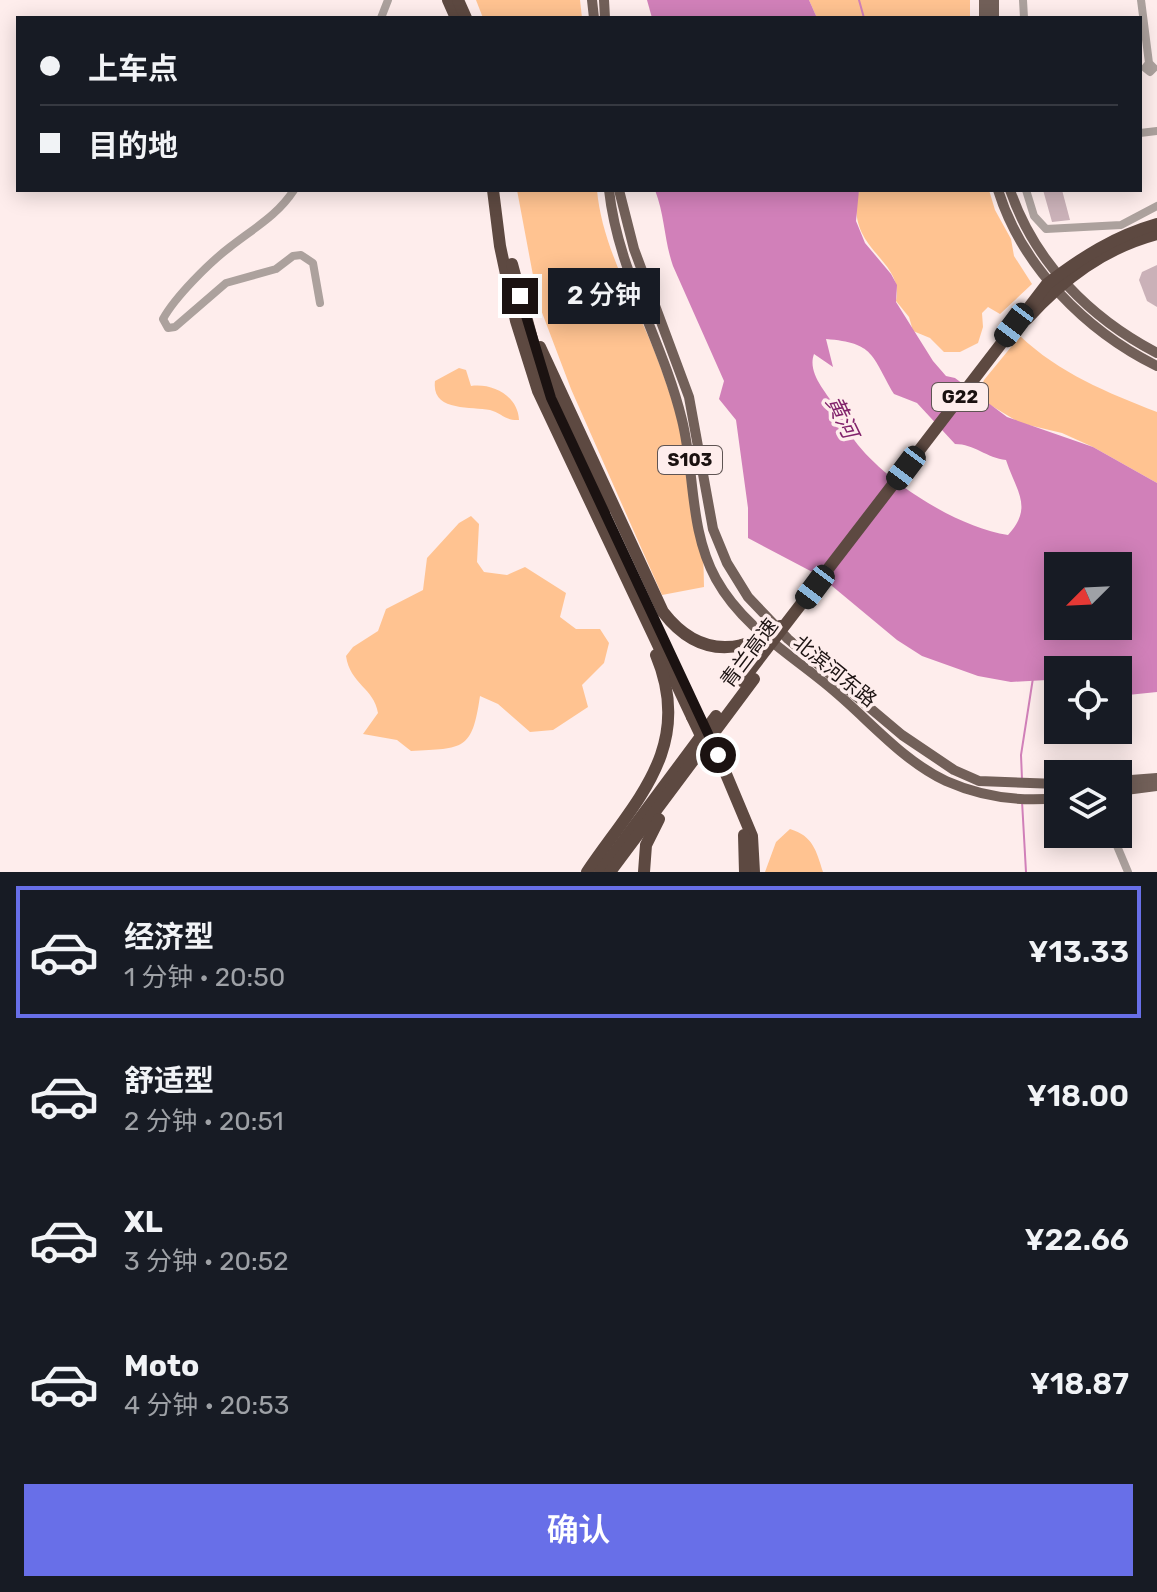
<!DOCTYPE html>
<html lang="zh">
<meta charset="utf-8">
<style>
:root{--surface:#171b24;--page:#20242c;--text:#f1f3f6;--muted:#9ea1a6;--line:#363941;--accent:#686fe8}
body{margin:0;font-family:Rubik,"Noto Sans SC",sans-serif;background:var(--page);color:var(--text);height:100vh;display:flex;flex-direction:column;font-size:30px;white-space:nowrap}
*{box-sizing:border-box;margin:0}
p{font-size:26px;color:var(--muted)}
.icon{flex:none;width:44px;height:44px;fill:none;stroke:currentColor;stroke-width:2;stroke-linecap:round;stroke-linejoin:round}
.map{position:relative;height:872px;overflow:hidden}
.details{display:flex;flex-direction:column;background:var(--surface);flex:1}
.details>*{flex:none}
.guide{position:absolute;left:16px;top:16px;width:1126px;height:176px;border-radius:0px;box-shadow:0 4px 20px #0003;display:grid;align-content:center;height:176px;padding:0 24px;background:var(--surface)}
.needle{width:52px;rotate:246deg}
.controls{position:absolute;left:1044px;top:552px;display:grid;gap:16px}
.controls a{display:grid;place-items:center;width:88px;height:88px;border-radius:0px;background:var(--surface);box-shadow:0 4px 20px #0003;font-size:40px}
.end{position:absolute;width:36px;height:36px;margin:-18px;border:10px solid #1b1211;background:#fff;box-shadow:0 0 0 4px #fff}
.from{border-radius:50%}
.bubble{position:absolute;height:56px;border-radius:0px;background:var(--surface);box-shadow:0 4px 20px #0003;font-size:26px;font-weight:600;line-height:56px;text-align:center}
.car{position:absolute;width:24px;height:48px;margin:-24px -12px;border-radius:10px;box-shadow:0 0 6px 2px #0007;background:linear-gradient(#222 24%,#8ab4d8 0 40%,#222 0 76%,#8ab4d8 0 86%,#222 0)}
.guide b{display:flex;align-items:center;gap:28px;height:76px;font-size:30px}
.guide b+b{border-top:2px solid var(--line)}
.guide i{width:20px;height:20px;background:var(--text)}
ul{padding:14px 0 0;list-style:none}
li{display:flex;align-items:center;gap:24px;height:132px;margin:0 16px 12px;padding:0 8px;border:4px solid transparent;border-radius:0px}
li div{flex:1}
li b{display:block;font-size:30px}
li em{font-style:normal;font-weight:600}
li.on{border-color:var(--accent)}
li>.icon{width:72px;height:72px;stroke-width:1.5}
.cta{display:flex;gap:16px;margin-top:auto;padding:16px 24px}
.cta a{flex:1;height:92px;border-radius:0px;background:var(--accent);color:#fff;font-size:32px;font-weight:600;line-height:92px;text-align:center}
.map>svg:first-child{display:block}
</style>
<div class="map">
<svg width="1157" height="872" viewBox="0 0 1157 872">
<rect width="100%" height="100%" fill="#feedec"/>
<!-- green -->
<g fill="#ffc391">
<polygon points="476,0 580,0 582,18 483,18"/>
<polygon points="809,0 970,0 970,18 817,18"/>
<path d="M 517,190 L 597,190 C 602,246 633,298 654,350 C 683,424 704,507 704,587 L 662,595 L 571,389 L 538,302 Z"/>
<path d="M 859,190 L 989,190 L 995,210 L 1011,239 L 1014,256 L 1032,284 L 1000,314 L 988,307 L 982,313 L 983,327 L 978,343 L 960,352 L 944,352 L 930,338 L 913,331 L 909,317 L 896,301 C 905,258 843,250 859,190 Z"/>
<path d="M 1020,336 C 1059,373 1108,393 1157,412 L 1157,483 L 1093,447 L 1062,433 L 1020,423 L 977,397 L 984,380 Z"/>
<path d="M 459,368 L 466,370 L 471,386 C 493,383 518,396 519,420 C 506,421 501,413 490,410 C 471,406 431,412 435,381 Z"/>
<path d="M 471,516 L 479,524 L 477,562 L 484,572 L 507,575 L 525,567 L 566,593 L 560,617 L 576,629 L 600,629 L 609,643 L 604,663 L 582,685 L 588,707 L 553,730 L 530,732 L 498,704 L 480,696 C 472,751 464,748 411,751 L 397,740 L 363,734 L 378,713 C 374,688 350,684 346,656 L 353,647 L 378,631 L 386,609 L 423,590 L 427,558 L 459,523 Z"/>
<path d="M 790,829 C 813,836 816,850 823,872 L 765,872 L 776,842 Z"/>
</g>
<!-- water -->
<g fill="#d180b9" fill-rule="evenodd">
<polygon points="647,0 809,0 817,18 652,18"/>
<path d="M 655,190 L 859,190 L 856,221 L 865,243 L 891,274 L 897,285 L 896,302 L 933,361 L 946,376 L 955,378 L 1007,417 L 1093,447 L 1157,483 L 1157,692 L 1118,696 L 1118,670 L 1058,670 L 1058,684 L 1047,680 L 1011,682 L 978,676 L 922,656 L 897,640 L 820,576 L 748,538 L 748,508 L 736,420 L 719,399 L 724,381 L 673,266 C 664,240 665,216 655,190 ZM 826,339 C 875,343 871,355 894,394 L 917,403 L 955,444 C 974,444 987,458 1006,460 C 1016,491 1034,507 1008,535 C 957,527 890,484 858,445 C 849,434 844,420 836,408 C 826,392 807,373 814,354 L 833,367 ZM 1058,566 L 1118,566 L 1118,626 L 1058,626 Z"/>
</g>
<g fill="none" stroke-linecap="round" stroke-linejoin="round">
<!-- stream -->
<g stroke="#d180b9" stroke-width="2">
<polyline points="859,0 864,18"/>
<polyline points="1022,779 1021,755 1033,678"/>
<polyline points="1022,801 1026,872"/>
</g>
</g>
<!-- building -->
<g fill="#cab1b8">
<polygon points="1043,190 1062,190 1070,220 1052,222"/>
<polygon points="1157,265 1157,307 1147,301 1139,280 1142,272"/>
</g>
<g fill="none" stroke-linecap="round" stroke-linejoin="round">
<!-- minor -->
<g stroke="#aca19d" stroke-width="8">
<polyline points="1023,0 1024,18"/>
<polyline points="1141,0 1149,63 1154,68 1150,72 1145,68 1149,63"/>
<polyline points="381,18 388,0"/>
<polyline points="1140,133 1157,131"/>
<path d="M 294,190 C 277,216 254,228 230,247 C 209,263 175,297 163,319 L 168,328 L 175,327 L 226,283 L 276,269 L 293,256 L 301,255 L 313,263 L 320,303"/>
<polyline points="1026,190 1034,216 1046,229 1121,225 1157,206"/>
<polyline points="1112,834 1128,872"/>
</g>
<!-- major -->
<g stroke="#726059" stroke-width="10">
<polyline points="592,0 594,18"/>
<polyline points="604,0 605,18"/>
<polyline points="984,18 984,0"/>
<polyline points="994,18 994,0"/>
<path d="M 609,190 C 618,272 663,341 682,420 C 695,472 689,530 716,579 C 743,628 792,655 833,690 C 869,720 903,761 946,781 C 982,797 1019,802 1058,798"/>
<polyline points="619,190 634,249 689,397 713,529 727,563 748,597 788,639 902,735 954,770 979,781 1058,784"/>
<path d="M 998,190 C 1022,267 1086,331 1157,366"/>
<path d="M 1010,190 C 1035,263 1090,318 1157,353"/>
<polyline points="1118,781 1157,778"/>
<polyline points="1118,791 1157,786"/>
</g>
<!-- highway -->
<g stroke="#5d4941" stroke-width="12">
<polyline points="448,0 456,18"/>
<polyline points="458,0 466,18"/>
<polyline points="493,190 500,246 516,321 538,391 692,717"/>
<polyline points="512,264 539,365 604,512"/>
<path d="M 540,347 L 663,612 C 683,638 708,653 742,645"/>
<polyline points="718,755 752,836 754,872"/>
<polyline points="744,835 745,872"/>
<path d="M 587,872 C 634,802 695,748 656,655"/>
<polyline points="600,872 716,716"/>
<polyline points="610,872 754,679"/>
<polyline points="644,872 646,845 659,819"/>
</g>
<!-- highway-bridge -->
<g stroke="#5d4941" stroke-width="12">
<path d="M 1027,319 C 1063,279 1104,248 1157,234"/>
<polyline points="742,645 763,638 780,626"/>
<path d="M 742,681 L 1047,284 C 1082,257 1115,236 1157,224"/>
<polyline points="692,717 712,759"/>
</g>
</g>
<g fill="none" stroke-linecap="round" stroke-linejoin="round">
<!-- route -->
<polyline stroke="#1b1211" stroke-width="10" points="520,296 551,398 718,755"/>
</g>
<g text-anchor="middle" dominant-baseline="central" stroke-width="7" stroke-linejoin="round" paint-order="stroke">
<!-- shield labels -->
<g fill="#feedec" stroke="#5f5453" stroke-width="2">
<rect x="932" y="383" width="56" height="28" rx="6"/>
<rect x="658" y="446" width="64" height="28" rx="6"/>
</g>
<g font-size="18" font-weight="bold" fill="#1b1211">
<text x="960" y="397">G22</text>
<text x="690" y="460">S103</text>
</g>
<!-- street labels -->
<g font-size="20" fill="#1b1211" stroke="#feedec">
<text transform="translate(749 653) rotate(-53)">青兰高速</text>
<text transform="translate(835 671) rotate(39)">北滨河东路</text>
</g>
<!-- water labels -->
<g font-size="22" font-style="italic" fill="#81236b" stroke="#feedec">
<text transform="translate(842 417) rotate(64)">黄河</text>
</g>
</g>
</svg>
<div class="controls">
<a><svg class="needle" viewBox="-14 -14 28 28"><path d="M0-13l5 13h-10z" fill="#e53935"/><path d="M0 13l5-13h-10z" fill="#9ea1a6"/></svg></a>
<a><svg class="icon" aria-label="locate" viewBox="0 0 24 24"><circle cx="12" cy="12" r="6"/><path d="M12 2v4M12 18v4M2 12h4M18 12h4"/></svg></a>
<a><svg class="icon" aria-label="layers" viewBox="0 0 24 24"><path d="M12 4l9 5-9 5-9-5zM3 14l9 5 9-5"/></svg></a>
</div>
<i class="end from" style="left:718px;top:755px"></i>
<i class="end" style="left:520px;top:296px"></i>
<div class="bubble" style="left:548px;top:268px;width:112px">2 分钟</div>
<i class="car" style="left:1014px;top:325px;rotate:217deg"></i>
<i class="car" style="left:906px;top:468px;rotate:217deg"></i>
<i class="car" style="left:815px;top:587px;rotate:217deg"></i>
<div class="guide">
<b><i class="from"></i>上车点</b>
<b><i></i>目的地</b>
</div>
</div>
<section class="details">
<ul>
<li class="on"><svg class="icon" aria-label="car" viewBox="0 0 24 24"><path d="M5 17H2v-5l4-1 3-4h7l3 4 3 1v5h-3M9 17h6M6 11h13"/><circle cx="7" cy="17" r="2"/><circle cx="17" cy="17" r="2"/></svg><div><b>经济型</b><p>1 分钟 · 20:50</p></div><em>¥13.33</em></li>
<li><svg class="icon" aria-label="car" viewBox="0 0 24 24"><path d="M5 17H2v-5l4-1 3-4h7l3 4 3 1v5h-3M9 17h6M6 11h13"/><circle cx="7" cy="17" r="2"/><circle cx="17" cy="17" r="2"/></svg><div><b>舒适型</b><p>2 分钟 · 20:51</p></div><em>¥18.00</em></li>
<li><svg class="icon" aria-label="car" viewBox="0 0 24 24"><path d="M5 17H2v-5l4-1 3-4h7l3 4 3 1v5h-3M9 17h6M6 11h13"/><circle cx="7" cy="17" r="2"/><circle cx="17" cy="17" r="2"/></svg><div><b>XL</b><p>3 分钟 · 20:52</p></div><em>¥22.66</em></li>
<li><svg class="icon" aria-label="car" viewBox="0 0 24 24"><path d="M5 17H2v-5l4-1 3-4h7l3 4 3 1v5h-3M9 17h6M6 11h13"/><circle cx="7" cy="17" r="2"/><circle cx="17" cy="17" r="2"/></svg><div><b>Moto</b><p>4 分钟 · 20:53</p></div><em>¥18.87</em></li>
</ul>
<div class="cta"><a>确认</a></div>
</section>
